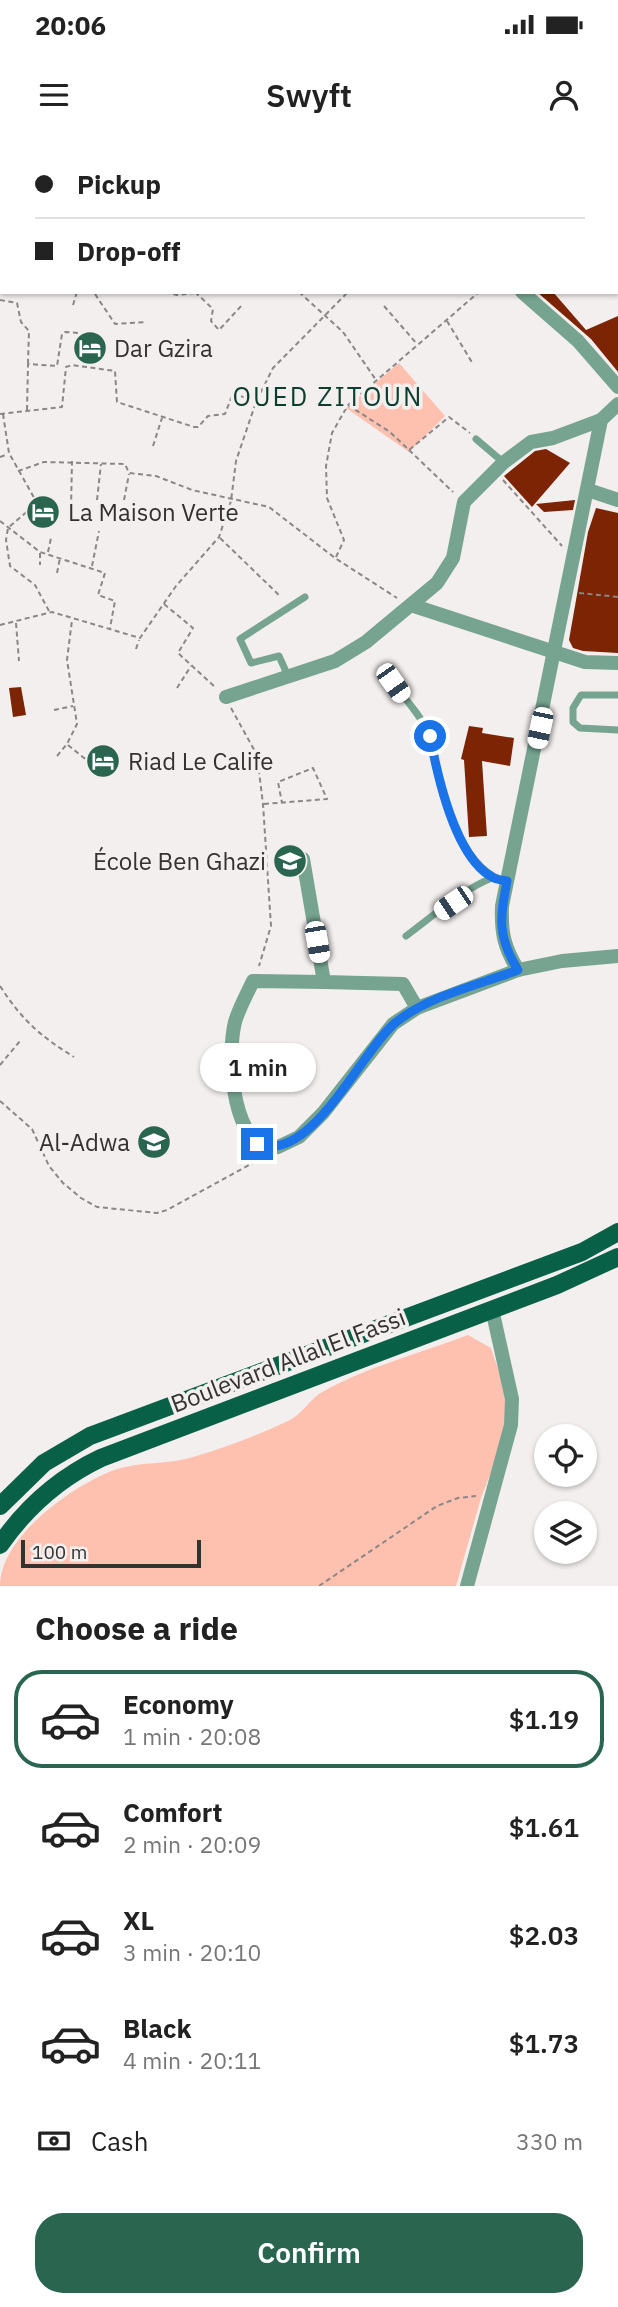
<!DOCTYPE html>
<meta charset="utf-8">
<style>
:root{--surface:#fff;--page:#f6f6f6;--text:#222;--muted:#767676;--line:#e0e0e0;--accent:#2a6550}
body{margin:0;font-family:"IBM Plex Sans",sans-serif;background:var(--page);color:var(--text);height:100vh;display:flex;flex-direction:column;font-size:26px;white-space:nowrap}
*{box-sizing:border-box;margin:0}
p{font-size:23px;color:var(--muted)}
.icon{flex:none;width:38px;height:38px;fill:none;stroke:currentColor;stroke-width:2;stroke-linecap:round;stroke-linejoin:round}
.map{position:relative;height:1446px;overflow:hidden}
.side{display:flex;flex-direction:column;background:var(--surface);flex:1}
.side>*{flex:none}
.top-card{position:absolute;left:0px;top:0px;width:620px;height:154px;box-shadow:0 2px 5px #0004;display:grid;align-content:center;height:154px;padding:0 35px;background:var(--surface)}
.controls{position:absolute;left:534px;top:1284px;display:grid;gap:14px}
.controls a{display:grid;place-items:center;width:63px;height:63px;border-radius:50%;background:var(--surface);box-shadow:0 2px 5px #0004;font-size:35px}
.scale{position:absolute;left:21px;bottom:18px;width:180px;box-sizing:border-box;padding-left:7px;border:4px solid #333231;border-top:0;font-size:19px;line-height:24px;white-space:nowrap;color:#333231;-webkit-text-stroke:5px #f3efee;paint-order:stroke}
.end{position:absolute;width:32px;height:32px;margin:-16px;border:9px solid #1a73e8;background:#fff;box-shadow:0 0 0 4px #fff}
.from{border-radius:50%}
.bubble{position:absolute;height:49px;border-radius:24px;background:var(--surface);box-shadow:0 2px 5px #0004;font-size:23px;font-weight:600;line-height:49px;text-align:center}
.car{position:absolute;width:21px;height:42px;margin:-21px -10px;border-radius:9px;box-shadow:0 0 5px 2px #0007;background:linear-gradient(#fff 24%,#345 0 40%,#fff 0 76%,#345 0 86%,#fff 0)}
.top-card b{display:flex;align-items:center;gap:24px;height:66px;font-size:26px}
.top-card b+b{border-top:2px solid var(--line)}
.top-card i{width:18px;height:18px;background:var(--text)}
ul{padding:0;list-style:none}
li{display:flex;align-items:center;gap:21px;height:98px;margin:0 14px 10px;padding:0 21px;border:4px solid transparent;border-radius:28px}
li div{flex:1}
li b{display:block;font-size:26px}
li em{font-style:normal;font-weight:600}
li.selected{border-color:var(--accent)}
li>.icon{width:63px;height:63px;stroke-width:1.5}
h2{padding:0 35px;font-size:32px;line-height:84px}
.pay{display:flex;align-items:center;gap:18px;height:77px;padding:0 35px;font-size:26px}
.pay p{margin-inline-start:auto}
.cta{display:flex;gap:14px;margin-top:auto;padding:14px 35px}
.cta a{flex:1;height:80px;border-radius:28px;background:var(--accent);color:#fff;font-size:28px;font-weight:600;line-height:80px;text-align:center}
.status{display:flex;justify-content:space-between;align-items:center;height:49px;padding:0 35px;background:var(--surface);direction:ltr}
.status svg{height:19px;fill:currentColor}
header{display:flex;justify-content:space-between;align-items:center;height:91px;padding:0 35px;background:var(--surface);font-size:32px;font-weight:600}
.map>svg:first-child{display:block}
</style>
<div class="status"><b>20:06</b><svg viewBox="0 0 49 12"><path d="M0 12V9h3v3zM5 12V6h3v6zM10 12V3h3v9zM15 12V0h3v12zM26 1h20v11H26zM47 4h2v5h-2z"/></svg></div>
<header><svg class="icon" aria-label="menu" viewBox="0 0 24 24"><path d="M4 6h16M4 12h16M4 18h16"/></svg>Swyft<svg class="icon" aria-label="person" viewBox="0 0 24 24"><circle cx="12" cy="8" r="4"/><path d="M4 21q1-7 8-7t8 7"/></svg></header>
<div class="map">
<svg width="618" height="1446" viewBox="0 0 618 1446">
<rect width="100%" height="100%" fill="#f3efee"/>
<!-- green -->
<g fill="#ffc1af">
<polygon points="399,223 445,276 409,312 346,268"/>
<path d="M 468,1195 L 491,1208 L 511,1267 L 507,1291 L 481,1358 L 456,1446 L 0,1446 C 0,1397 72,1346 114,1330 C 139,1321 168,1325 193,1317 C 224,1308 258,1295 288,1281 C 302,1275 310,1258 324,1251 C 369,1226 421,1213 468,1195 Z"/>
</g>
<!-- building -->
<g fill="#7c2404">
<polygon points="537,152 553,152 586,190 618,176 618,232 591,199"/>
<polygon points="546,309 570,323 532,367 504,336 535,311"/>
<polygon points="575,360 573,370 544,372 536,364"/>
<polygon points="596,368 618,373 618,513 583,511 573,508 569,500 588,392"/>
<polygon points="21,547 26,575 13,577 9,548"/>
<polygon points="469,586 483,588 482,593 514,598 510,626 482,621 487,696 469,697 464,620 461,619"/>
</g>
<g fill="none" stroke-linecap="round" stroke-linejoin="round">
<!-- path -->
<g stroke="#8a8786" stroke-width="2" stroke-dasharray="5 3.5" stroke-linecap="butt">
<polyline points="18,0 18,2"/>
<polyline points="87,0 89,2"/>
<polyline points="126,0 128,2"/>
<polyline points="205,0 208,2"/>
<polyline points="368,0 368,2"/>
<polyline points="520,0 522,2"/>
<polyline points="122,2 123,0"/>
<polyline points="230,2 231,0"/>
<polyline points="277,2 280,0"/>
<polyline points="479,2 481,0"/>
<polyline points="614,2 615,0"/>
<polyline points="0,101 2,101"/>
<polyline points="165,152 177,155 195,153"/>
<polyline points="195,152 213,169 211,181 219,190 243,164"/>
<polyline points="299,152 343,192 376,240"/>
<polyline points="40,154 40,152"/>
<polyline points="95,154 115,184 146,182"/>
<polyline points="0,160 17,163 21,182 29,191 28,223"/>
<polyline points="73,165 77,152"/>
<polyline points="384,166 417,204"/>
<polyline points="447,181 473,224"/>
<polyline points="348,265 390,292 409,310 449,277 470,293"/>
<polyline points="27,270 28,224 57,226 62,194 65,192 79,193"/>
<polyline points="0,274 62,267 66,227 72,225 115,231 117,262 194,287 198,287 208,276 225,274 233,253 256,262"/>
<polyline points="3,274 9,313 37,363 8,388 6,400 10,426 35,445 49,471"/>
<polyline points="153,306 162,278"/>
<polyline points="409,310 453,352"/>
<polyline points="0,317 8,314"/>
<polyline points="18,331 44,322 125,324 129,333 156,336 192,350 269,367 335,418 397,458"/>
<polyline points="503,340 562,406"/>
<polyline points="97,360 101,324"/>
<polyline points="124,360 129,334"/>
<polyline points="71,368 72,321"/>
<polyline points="0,381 40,412 105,433 98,455 115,461 110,488"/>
<polyline points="220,398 281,457"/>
<polyline points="48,412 51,398"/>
<polyline points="40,413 40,425"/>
<polyline points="336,417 344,400 327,358 326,326 332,293 348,265 479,152"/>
<polyline points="92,426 99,391"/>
<polyline points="57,433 60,418"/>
<polyline points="579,453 618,457"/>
<polyline points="164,464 193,488 178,513 215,547"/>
<polyline points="16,483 19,521"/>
<polyline points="0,485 52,472 140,498 176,446 219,397 231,361 236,321 256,262 273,228 348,152"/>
<polyline points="136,509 139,500"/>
<polyline points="177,548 191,526"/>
<polyline points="231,568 257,615 263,664 271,786 259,826"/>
<polyline points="54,570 73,566"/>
<polyline points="68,605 84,618 116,631"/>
<polyline points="57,616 67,604 77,584 67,520 72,480"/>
<polyline points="264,664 327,659 313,628 278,642 282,663"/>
<path d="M 0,846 C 22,880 40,896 74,917"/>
<polyline points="0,925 20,901"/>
<polyline points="0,961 32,989 49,1026 63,1043 81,1058 97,1067 157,1073 167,1070 260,1019"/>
<polyline points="319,1446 437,1366 458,1358 476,1356"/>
</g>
<!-- lane -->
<g stroke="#76a491" stroke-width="7">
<polyline points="476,299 503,322"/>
<polyline points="288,536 279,516 251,523 240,499 305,457"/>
<path d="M 393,543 C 405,559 423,578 430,596 C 434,606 433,618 436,628 C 445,666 465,731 506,741"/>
<polyline points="618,555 581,555 573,568 573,582 580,588 618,590"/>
<path d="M 406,796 C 432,777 463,749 492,738"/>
</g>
<!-- street -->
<g stroke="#76a491" stroke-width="14">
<polyline points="522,152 578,201 618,247"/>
<polyline points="588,350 618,360"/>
<polyline points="411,465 585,522 618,523"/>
<polyline points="226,557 335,521 366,502 437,443 453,418 464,362 503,323 531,302 553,298 601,280"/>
<polyline points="303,719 324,842 403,844 417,868"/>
<path d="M 518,830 C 504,807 501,793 502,766 L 601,280 L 618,264"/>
<path d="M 324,842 L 253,841 C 247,854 239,868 235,882 C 227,914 231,994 266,1008 L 278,1007 L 299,997 L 323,973 L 393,884 L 417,868 L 518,830 L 562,821 L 618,816"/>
<polyline points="467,1446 511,1285 512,1259 492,1169"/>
</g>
<!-- primary -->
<g stroke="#086047" stroke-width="18">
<polyline points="0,1366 44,1323 90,1296 582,1112 618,1092"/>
<path d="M 0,1405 C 27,1366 59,1338 101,1318 L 557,1145 L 618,1117"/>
</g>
</g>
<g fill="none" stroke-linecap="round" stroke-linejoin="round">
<!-- route -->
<path stroke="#1a73e8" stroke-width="9" d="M 257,1004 C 311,1025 361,911 395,883 C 428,856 478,845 518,830 C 497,796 500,779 507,741 C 503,740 496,740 492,737 C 455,717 437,634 430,596"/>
</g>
<!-- icons -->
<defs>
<g id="hotel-disc" transform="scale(1.75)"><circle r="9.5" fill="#2a6550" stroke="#f3efee"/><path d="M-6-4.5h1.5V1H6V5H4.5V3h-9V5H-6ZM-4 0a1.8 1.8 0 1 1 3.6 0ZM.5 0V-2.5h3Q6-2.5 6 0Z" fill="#fff"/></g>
<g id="school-disc" transform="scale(1.75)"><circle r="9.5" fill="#2a6550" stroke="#f3efee"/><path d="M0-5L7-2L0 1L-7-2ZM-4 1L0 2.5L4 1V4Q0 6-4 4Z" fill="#fff"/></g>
</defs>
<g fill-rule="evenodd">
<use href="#hotel-disc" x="90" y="208"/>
<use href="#hotel-disc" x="43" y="372"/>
<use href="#hotel-disc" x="103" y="621"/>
<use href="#school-disc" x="290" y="721"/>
<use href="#school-disc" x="154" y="1002"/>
</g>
<g text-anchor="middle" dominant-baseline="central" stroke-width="7" stroke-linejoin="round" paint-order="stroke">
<!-- poi labels -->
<g font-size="24" fill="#333231" stroke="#f3efee" text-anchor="start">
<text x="114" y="208">Dar Gzira</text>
<text x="68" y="372">La Maison Verte</text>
<text x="128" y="621">Riad Le Calife</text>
<text x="266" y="721" text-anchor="end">École Ben Ghazi</text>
<text x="130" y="1002" text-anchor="end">Al-Adwa</text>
</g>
<!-- street labels -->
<g font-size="24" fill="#333231" stroke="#f3efee">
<text transform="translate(288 1220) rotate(-21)">Boulevard Allal El Fassi</text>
</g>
<!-- neighbourhood labels -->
<g font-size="26" letter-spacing="2" fill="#0b3e2e" stroke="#f3efee">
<text x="328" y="256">OUED ZITOUN</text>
</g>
</g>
</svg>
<div class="controls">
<a><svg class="icon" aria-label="locate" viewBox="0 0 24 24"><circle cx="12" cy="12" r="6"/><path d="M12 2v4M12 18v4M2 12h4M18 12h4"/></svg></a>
<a><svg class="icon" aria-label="layers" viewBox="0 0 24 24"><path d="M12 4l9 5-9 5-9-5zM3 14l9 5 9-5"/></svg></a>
</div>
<div class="scale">100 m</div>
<i class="end from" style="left:430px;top:596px"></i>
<i class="end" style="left:257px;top:1004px"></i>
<div class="bubble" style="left:200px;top:903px;width:116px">1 min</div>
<i class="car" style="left:393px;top:543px;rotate:145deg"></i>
<i class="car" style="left:540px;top:588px;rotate:192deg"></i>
<i class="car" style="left:453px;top:763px;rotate:236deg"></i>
<i class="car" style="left:317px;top:802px;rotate:170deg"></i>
<div class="top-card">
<b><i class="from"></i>Pickup</b>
<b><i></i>Drop-off</b>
</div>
</div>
<section class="side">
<h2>Choose a ride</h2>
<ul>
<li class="selected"><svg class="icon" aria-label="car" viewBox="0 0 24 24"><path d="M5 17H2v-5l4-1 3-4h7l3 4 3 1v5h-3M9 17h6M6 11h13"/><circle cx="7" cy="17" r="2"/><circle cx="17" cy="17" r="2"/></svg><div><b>Economy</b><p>1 min · 20:08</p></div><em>$1.19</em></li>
<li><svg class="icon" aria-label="car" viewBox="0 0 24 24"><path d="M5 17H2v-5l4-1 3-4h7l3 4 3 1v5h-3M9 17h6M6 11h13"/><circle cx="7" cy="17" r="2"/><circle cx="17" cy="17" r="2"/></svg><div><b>Comfort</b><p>2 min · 20:09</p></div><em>$1.61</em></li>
<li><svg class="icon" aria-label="car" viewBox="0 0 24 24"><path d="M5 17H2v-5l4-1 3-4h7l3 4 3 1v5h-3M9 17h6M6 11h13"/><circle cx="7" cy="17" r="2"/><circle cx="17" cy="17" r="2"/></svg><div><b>XL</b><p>3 min · 20:10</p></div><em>$2.03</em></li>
<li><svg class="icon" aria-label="car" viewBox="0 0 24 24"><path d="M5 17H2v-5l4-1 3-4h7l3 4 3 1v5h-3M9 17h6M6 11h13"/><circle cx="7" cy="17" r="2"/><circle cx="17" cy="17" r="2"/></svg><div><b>Black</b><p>4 min · 20:11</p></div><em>$1.73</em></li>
</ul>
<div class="pay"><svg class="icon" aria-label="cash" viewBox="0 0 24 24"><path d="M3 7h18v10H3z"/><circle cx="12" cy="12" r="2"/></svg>Cash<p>330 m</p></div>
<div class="cta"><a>Confirm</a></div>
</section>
